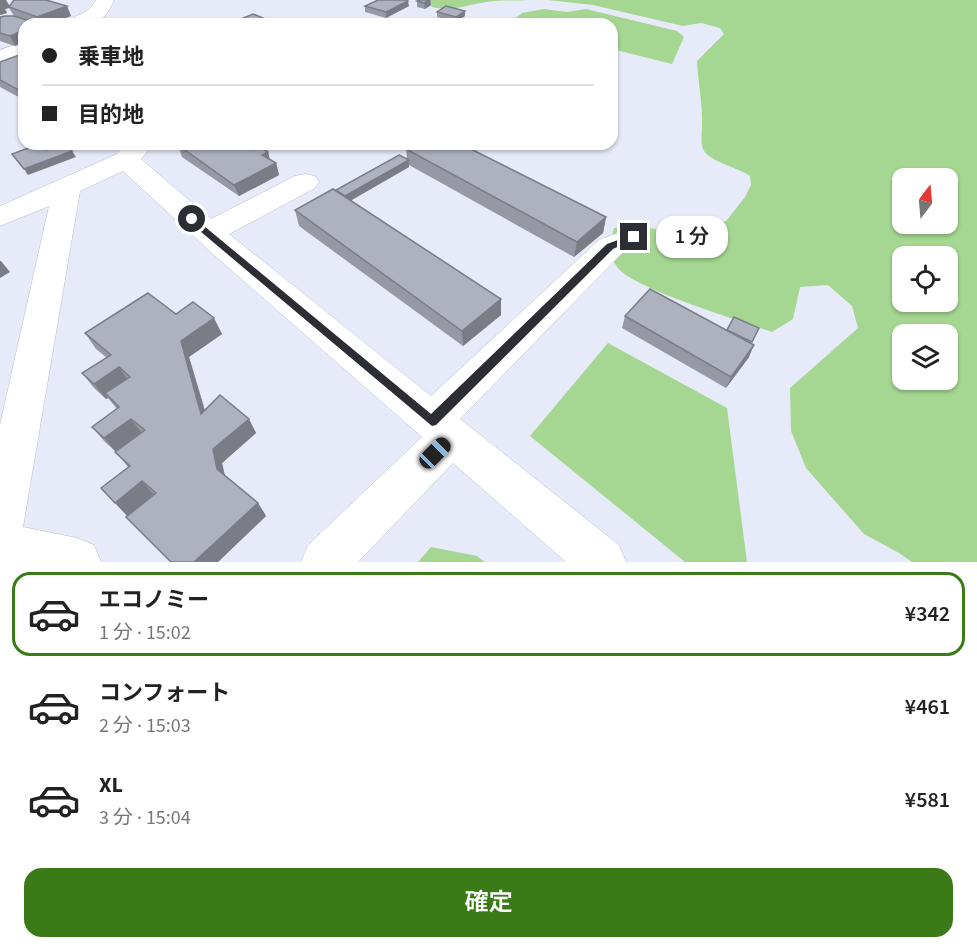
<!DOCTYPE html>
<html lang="ja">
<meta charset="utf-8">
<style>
:root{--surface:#fff;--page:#f2f2f2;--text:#222;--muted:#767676;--line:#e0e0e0;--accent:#3a7a17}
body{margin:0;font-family:"Source Sans 3","Noto Sans JP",sans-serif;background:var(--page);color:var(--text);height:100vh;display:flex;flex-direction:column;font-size:22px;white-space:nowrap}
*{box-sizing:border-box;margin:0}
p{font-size:20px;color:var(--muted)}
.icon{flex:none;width:33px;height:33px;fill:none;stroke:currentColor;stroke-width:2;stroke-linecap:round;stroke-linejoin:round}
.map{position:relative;height:562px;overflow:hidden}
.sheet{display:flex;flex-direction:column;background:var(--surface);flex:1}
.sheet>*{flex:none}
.guide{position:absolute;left:18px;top:18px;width:600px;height:132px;border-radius:18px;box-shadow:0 2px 4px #0004;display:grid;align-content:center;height:132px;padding:0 24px;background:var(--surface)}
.needle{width:39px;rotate:16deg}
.fabs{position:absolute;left:892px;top:168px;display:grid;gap:12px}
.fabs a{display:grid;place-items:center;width:66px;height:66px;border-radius:12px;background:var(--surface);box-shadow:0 2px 4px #0004;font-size:30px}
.end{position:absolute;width:27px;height:27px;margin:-14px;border:8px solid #2c2e33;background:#fff;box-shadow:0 0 0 3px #fff}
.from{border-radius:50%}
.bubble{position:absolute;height:42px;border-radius:18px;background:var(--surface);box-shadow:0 2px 4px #0004;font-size:20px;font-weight:600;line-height:42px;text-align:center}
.car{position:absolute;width:18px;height:36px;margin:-18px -9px;border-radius:8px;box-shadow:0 0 4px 2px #0007;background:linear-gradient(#222 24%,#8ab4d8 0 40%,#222 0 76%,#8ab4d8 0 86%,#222 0)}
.guide b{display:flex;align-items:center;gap:21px;height:57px;font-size:22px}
.guide b+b{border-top:2px solid var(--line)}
.guide i{width:15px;height:15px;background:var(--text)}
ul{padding:10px 0 0;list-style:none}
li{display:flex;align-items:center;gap:18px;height:84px;margin:0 12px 9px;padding:0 12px;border:3px solid transparent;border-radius:18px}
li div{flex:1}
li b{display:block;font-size:22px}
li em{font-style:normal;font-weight:600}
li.active{border-color:var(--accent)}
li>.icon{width:54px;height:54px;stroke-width:1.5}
.action{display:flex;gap:12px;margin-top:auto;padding:12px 24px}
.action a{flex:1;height:69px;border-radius:18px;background:var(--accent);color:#fff;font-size:24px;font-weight:600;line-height:69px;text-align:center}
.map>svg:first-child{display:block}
</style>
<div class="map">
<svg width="977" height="562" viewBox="0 0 977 562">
<rect width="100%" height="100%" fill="#e7ebf9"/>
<!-- green -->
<g fill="#a5d792" fill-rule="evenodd">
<path d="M 423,0 L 530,0 C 515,1 500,0 486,2 C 467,5 451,12 432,7 L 430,3 Z"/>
<path d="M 548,0 L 977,0 L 977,562 L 912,562 L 899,553 L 864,534 L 806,468 L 791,431 L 790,388 L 858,328 L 852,306 L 828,285 L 800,287 L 793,319 L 772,332 C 742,321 634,289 618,268 C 608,257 611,241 614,228 L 639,226 L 670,232 L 713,229 L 727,220 L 745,197 L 751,185 L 750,176 C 737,167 713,163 704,151 C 700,144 702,135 702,127 C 703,105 698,83 697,61 L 724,34 L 720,28 L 701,23 L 683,26 L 593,5 ZM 903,178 L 948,178 L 948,224 L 903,224 ZM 903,256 L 948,256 L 948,302 L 903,302 ZM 903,334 L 948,334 L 948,380 L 903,380 Z"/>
<polygon points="544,9 567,12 586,9 677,31 684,37 672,64 612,49 612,24 521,24 514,19 522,13"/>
<polygon points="608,343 727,408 747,562 685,562 530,436"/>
<polygon points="431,547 477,556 485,562 418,562"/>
</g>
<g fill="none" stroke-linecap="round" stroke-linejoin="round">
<!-- minor casing -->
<g stroke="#babecb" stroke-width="1">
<g id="minor">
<path d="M 96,0 L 114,0 C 103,26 93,24 67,24 C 77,12 88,16 96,0 Z"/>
<polygon points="24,42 24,55 0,63 0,50"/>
<polygon points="126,144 153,144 141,159 211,219 295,176 305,174 315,176 319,182 315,188 229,234 431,396 599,240 634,227 645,230 649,237 645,244 621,254 460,419 619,545 626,562 566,562 453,463 358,562 301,562 308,545 422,437 213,254 123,171 80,191 23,527 77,538 94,545 101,562 0,562 0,425 49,206 0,226 0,206 117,154"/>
</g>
</g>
<!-- minor -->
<use href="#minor" fill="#fff" fill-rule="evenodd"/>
</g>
<!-- wall -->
<g fill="#9699a4">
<polygon points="6,0 10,6 52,2 67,6 71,16 50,24 24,24 15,46 0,41 0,17 14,16 9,8 5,9 7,13 0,15"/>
<polygon points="430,0 431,5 425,9 417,7 417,1"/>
<polygon points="365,6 409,6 386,18 365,12"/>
<polygon points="465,11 465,16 456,22 437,17 437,12"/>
<polygon points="24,58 24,100 0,87 0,62"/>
<polygon points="181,144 246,144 246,145 276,163 279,175 239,196 182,157 178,145"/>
<polygon points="406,149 606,217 603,233 574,257 409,165 409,167 351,200 501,315 463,346 299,226 295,210 336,190 407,159"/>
<polygon points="176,314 222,334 189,357 205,410 249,419 256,433 222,463 225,475 258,503 266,516 218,562 171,562 126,517 128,516 101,488 128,467 115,451 105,442 92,427 117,409 108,398 106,399 94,388 82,373 107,358 96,349 85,333"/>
<polygon points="625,316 727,330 759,328 751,343 749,357 726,388 622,328"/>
</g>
<!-- shaded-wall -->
<g fill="#7a7d86">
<polygon points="0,0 6,0 10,8 9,7 9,8 5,9 7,13 0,15"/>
<polygon points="430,0 431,5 425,9 424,3"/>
<polygon points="408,1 409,6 386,18 386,12"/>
<polygon points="67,6 71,16 50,24 41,24 37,17"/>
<polygon points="465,11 465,16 456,22 456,17"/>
<polygon points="24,30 24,43 15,46 10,36"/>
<polygon points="72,151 76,157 28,175 24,169"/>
<polygon points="268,152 271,163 262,155"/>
<polygon points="409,160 409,167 345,204 344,197"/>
<polygon points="276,163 279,175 239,196 234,185"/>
<polygon points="606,217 603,233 574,257 577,242"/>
<polygon points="0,261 1,261 10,272 0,278"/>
<polygon points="501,299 501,315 463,346 462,331"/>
<polygon points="214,318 222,334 189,357 210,429 201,414 181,341"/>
<polygon points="754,345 749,357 726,388 731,377"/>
<polygon points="119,367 130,383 105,393 108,398 106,399 94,384"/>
<polygon points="131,419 142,433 116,452 104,438"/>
<polygon points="249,419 256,433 222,463 226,483 217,469 213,449"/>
<polygon points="142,481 154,495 128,517 115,503"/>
<polygon points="258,503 266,516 218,562 194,562"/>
</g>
<!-- building -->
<g fill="#aeb2bf" stroke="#7a7d86" stroke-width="1.5">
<polygon points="14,0 46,0 67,6 37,17 9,7"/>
<polygon points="378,0 406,0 408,1 386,12 365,6"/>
<polygon points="420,0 430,0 424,3 417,1"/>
<polygon points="446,6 465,11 456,17 437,12"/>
<polygon points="253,14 263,18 259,19 272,24 240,24 234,22"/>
<polygon points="5,16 14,16 39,24 24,24 24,30 10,36 0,33 0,17"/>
<polygon points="524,21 535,24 520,24"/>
<polygon points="19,55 24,58 24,93 0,80 0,62"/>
<polygon points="39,144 41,144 46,150 61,144 65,144 72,151 24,169 12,154"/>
<polygon points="181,144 244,144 254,150 260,147 268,152 262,155 276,163 234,185 178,145"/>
<polygon points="416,144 461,144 606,217 577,242 406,149"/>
<polygon points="399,155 409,160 345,196 336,190"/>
<polygon points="333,189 501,299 462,331 295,210"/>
<polygon points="650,289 754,345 731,377 625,316"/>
<polygon points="148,293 176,314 193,302 214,318 181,341 201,414 220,395 249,419 213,449 217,469 258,503 194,562 171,562 126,517 156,493 142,481 115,503 101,488 130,466 115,452 145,430 131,419 104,438 92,427 119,407 105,393 130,377 119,367 94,384 82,373 111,355 85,333"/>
<polygon points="734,317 759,328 752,342 727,330"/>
</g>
<!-- route -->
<polygon fill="#2c2e33" points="192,216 431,414 607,244 634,234 639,237 613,249 436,425 432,426 188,221 187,219"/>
</svg>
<div class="fabs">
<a><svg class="needle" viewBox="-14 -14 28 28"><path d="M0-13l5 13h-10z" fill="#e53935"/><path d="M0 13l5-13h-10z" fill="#767676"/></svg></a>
<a><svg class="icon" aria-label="locate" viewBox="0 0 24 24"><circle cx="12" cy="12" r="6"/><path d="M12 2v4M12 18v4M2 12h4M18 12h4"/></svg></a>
<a><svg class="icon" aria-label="layers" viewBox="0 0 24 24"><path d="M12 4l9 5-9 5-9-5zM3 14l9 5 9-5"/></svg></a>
</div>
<i class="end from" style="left:192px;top:219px"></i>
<i class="end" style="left:634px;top:237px"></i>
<div class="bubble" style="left:656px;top:216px;width:72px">1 分</div>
<i class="car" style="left:435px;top:453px;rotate:45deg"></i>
<div class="guide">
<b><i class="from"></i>乗車地</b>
<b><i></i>目的地</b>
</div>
</div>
<section class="sheet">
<ul>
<li class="active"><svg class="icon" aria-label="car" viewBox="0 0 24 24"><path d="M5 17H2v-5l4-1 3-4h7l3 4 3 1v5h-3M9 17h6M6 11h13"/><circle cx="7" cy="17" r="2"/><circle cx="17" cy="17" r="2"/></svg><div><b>エコノミー</b><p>1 分 · 15:02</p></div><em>¥342</em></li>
<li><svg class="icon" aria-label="car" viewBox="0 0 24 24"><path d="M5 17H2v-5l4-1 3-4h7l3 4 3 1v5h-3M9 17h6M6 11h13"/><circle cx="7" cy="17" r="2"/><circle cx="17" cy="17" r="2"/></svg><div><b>コンフォート</b><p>2 分 · 15:03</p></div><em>¥461</em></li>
<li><svg class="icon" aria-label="car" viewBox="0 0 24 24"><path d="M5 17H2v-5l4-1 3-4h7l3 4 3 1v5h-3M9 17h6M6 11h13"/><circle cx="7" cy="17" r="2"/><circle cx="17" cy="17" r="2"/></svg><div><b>XL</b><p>3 分 · 15:04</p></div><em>¥581</em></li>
</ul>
<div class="action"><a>確定</a></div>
</section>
